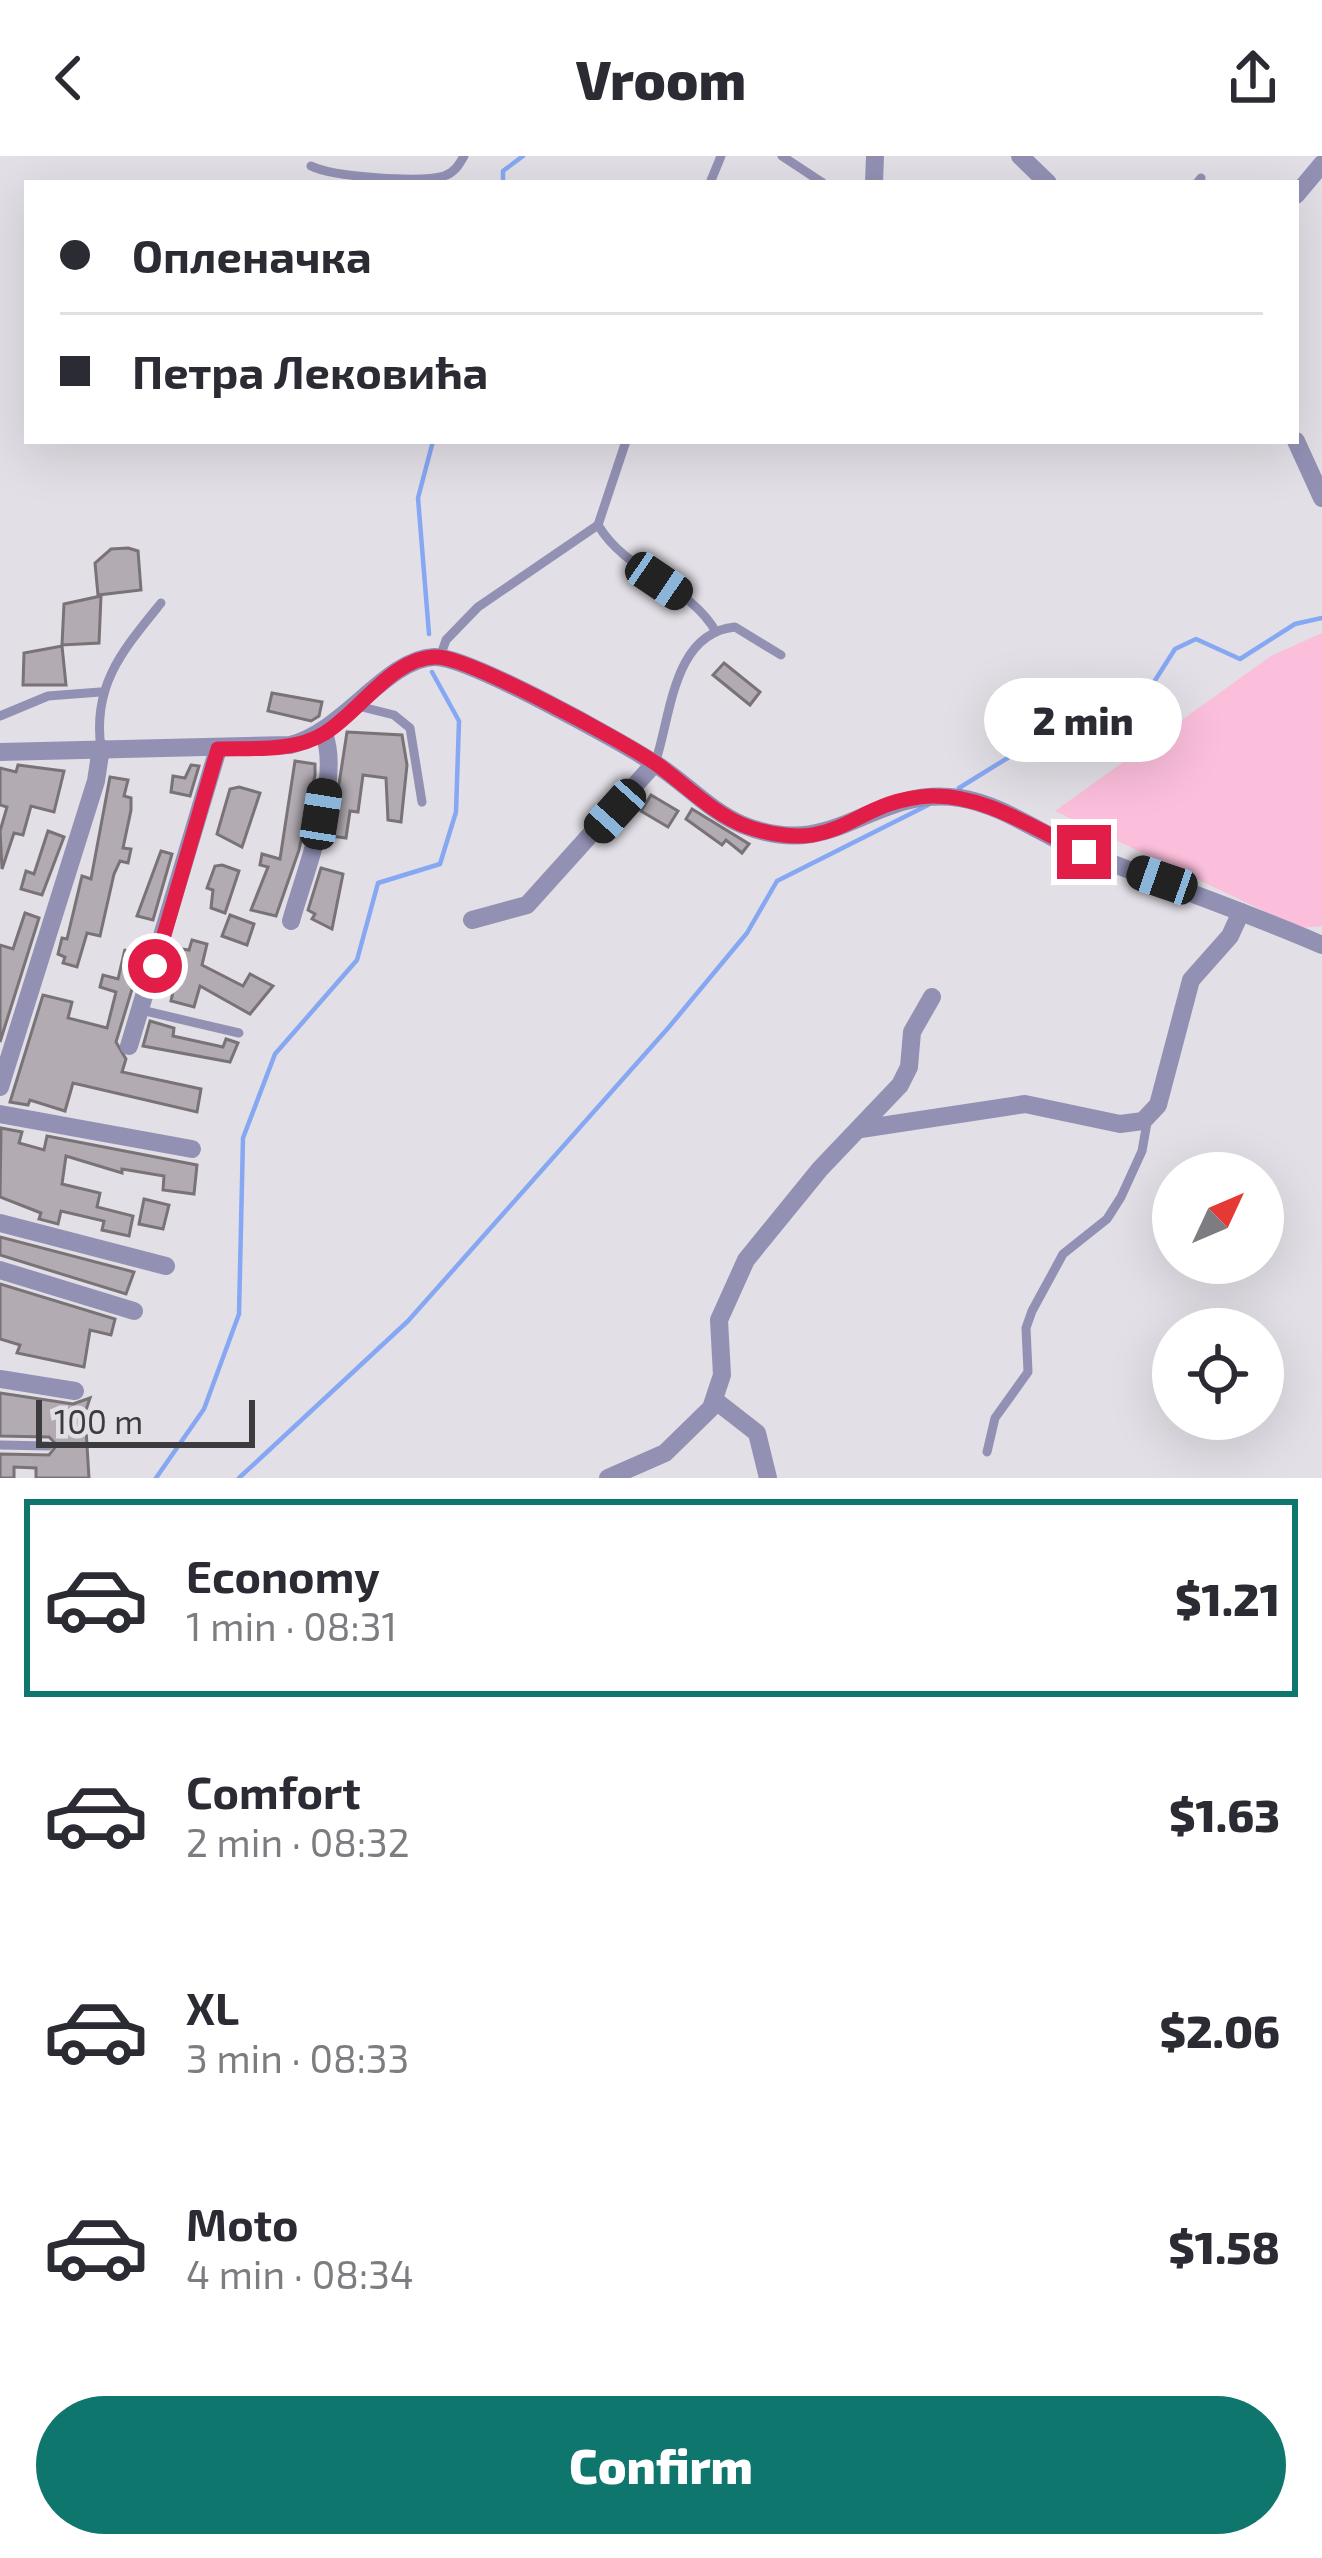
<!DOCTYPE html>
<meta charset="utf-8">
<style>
:root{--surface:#fff;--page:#f2f2f3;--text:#2b2b33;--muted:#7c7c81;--line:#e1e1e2;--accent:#0f766e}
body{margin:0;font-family:"Exo 2",sans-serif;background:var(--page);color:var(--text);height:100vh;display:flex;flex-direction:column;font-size:45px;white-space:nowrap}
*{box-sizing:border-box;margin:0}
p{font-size:39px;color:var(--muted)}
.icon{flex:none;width:66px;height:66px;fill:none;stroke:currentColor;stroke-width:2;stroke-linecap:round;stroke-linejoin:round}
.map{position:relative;height:1322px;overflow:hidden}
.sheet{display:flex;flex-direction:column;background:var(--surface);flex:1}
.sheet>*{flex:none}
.banner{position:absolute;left:24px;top:24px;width:1275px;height:264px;border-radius:0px;box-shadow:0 12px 48px #0002;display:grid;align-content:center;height:264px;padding:0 36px;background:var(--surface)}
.needle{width:78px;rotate:46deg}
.buttons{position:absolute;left:1152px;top:996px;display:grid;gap:24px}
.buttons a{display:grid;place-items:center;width:132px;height:132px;border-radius:50%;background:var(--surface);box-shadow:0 12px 48px #0002;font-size:60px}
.scale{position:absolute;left:36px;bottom:30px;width:219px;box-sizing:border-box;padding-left:12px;border:6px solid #3c3b3d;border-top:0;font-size:33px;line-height:42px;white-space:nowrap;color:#3c3b3d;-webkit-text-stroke:9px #e2dfe6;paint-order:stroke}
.end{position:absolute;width:54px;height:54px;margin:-27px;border:15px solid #e11d48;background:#fff;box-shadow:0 0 0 6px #fff}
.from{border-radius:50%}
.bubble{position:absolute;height:84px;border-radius:42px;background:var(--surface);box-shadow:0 12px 48px #0002;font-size:39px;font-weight:800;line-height:84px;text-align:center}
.car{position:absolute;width:36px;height:72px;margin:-36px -18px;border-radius:15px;box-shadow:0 0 9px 3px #0007;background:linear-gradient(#222 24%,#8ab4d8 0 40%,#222 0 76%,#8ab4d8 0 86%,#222 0)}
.banner b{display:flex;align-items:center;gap:42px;height:114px;font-size:45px}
.banner b+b{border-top:3px solid var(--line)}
.banner i{width:30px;height:30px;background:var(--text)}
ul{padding:21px 0 0;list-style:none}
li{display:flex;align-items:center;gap:36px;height:198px;margin:0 24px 18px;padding:0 12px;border:6px solid transparent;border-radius:0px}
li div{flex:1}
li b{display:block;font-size:45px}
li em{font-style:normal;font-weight:800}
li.active{border-color:var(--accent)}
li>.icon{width:108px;height:108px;stroke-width:1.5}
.primary-button{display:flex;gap:24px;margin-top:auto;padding:24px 36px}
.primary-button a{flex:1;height:138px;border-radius:72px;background:var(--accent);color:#fff;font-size:48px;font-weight:800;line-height:138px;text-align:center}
header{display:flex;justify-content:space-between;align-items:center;height:156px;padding:0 36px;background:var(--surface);font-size:54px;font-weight:800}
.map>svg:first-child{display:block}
</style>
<header><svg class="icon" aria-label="back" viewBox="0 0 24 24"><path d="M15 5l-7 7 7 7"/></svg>Vroom<svg class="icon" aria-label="share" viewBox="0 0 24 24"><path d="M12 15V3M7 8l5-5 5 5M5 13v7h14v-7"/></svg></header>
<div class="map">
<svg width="1322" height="1322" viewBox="0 0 1322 1322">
<rect width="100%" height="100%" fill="#e2dfe6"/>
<!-- green -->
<polygon fill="#fbbedb" points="1322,477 1322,770 1299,772 1055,655 1271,500"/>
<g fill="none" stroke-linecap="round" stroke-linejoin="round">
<!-- stream -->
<g stroke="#86a7f2" stroke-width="4.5">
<polyline points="503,27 503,15 523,0"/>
<polyline points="429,478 418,342 433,285"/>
<polyline points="959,632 1069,564 1154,526 1175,493 1196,483 1240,503 1295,468 1322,462"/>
<polyline points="156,1322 204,1253 239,1158 243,982 275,898 357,804 378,727 440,708 456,656 459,565 432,516"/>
<polyline points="239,1322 408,1165 669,871 747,777 777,725 928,649"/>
</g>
</g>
<!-- building -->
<g fill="#b2acb2" stroke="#797378" stroke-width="3">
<polygon points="128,392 138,395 141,434 98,439 95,407 111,393"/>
<polygon points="101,440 99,487 62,489 64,448"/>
<polygon points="62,490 66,529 23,529 24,497"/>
<polygon points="724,507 760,536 750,549 713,519"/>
<polygon points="272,537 322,546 319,560 311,565 268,555"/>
<polygon points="347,576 402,579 407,609 401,666 388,664 386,622 363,619 358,656 350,655 346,682 331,680"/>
<polygon points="295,605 315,608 315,619 299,694 276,760 251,754 268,711 260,709 262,698 280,703"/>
<polygon points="18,609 64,615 54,656 31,650 23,679 14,677 2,713 0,675 7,651 0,649 0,612 16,616"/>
<polygon points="191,609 199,610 190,640 171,636 173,620 185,622"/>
<polygon points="110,621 128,624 124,640 131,642 131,654 123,692 131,693 128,707 120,705 114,718 100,780 87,777 77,811 63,807 65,801 58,798 62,782 67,783 82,720 91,723"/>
<polygon points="239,631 260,637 242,691 217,678 230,633"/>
<polygon points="651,639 678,655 668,671 641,655"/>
<polygon points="692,653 749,688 742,697 726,684 722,689 686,663"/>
<polygon points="48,675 64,681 42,739 21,733 26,715 34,718"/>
<polygon points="161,695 172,698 153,764 137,760"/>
<polygon points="222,709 239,715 225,757 211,752 213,734 207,732 215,710"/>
<polygon points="321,712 343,718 332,773 312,763 315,758 308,754"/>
<polygon points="25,757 39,762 0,886 0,789 13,793"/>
<polygon points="230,759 254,768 247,789 222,780"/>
<polygon points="192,784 207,788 202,809 243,830 250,818 273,830 250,858 200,830 194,851 171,845 182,793 189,794"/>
<polygon points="125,793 127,803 129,794 143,797 116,886 126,903 122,916 201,933 197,956 73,927 65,955 30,944 28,949 10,946 43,839 72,846 68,862 107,872 116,836 100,831 103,819 118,823"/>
<polygon points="150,865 174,872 173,880 223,891 226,883 238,887 230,906 143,890"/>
<polygon points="1,972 22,976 19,987 44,994 47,980 197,1009 194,1038 163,1034 164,1020 122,1013 122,1017 66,1000 62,1028 100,1037 97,1051 133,1060 129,1080 102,1074 104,1065 61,1055 58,1068 39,1063 41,1057 0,1041"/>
<polygon points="144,1043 169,1049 163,1073 139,1068"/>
<polygon points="0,1081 134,1116 126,1138 0,1099"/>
<polygon points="0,1128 115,1163 111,1179 90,1174 84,1211 17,1197 20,1189 0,1183"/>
<polygon points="0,1237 73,1248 90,1242 85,1257 89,1322 36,1322 36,1312 14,1311 14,1322 0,1322 0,1298 49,1299 57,1289 49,1281 0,1280"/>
</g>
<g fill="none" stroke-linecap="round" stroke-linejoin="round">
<!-- lane -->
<g stroke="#9291b4" stroke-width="9">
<polyline points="782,0 823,27"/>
<path d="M 311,10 C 333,21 420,27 444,20 C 454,17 459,9 464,0"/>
<polyline points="710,27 721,0"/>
<polyline points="1197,27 1201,22"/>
<path d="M 598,369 C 627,418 689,428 716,476"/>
<polyline points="440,501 446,484 478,451 598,369 626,285"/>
<polyline points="358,550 394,559 410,572 422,646"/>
<polyline points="0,560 48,540 100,536"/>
<path d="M 101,592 C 92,529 123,494 161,447"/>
<path d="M 655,607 C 671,562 672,477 735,471 L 781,499"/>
<polyline points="141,854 239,877"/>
<polyline points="0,1289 48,1290"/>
<polyline points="987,1296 995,1262 1028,1216 1026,1172 1032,1155 1063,1098 1107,1063 1121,1041 1142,995 1148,961"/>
</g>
<!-- street -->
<g stroke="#9291b4" stroke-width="18">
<polyline points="1020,0 1048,27"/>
<polyline points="874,27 875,0"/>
<polyline points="1296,39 1322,8"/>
<polyline points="1296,285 1322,342"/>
<path d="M 0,596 L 290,589 C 344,576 386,503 434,501 C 468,500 620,585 654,607 C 685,626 709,655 743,669 C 837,707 870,629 960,642 C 1004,649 1045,681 1085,697 C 1164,728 1244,755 1322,789"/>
<polyline points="472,764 527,749 655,607"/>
<path d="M 291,765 C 304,718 342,624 324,578"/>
<polyline points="129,890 218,593"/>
<polyline points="0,931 96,625 101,592"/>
<polyline points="0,958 192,993"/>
<polyline points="861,973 1025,948 1120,968 1143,965 1158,949 1191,824 1230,780 1241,756"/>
<polyline points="0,1067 166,1110"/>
<polyline points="0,1114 134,1155"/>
<polyline points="0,1223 75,1235"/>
<polyline points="716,1245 757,1277 768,1322"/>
<polyline points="608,1322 665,1297 711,1252 722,1219 719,1164 746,1104 820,1013 900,929 909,911 912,876 932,841"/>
</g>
</g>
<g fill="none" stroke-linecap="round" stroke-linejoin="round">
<!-- route -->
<path stroke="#e11d48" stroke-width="15" d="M 155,810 L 218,593 C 253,592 295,596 325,577 C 360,556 393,500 437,501 C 471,502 625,586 658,609 C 687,630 714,659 748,671 C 842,702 850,644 931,640 C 984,638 1036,674 1084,696"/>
</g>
</svg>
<div class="buttons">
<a><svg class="needle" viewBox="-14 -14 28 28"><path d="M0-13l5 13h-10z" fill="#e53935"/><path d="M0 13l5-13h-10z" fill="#7c7c81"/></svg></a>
<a><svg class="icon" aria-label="locate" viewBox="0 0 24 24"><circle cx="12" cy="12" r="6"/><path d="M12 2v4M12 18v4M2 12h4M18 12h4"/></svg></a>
</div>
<div class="scale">100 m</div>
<i class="end from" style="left:155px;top:810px"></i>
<i class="end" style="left:1084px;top:696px"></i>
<div class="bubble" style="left:984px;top:522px;width:198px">2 min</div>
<i class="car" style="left:659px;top:425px;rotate:124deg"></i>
<i class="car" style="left:615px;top:655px;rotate:222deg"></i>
<i class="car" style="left:321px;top:658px;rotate:9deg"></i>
<i class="car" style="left:1162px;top:724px;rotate:289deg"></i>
<div class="banner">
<b><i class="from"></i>Опленачка</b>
<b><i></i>Петра Лековића</b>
</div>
</div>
<section class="sheet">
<ul>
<li class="active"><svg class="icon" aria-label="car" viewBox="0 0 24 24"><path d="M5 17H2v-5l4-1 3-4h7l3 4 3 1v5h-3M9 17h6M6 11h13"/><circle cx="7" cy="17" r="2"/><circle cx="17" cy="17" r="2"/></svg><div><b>Economy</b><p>1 min · 08:31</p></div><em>$1.21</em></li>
<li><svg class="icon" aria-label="car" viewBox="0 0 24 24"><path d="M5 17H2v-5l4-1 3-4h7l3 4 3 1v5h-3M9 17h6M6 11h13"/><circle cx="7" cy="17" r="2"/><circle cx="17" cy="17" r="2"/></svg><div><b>Comfort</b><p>2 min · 08:32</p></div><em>$1.63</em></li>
<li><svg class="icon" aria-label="car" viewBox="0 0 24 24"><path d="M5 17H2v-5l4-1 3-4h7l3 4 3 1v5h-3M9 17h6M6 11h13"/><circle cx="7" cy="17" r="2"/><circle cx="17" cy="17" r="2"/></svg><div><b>XL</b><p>3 min · 08:33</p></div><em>$2.06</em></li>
<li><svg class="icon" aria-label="car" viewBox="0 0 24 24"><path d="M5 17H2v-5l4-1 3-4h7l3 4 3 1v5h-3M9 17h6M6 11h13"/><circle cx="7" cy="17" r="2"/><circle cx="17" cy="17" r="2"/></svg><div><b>Moto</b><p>4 min · 08:34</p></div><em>$1.58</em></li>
</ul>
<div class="primary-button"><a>Confirm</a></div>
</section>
